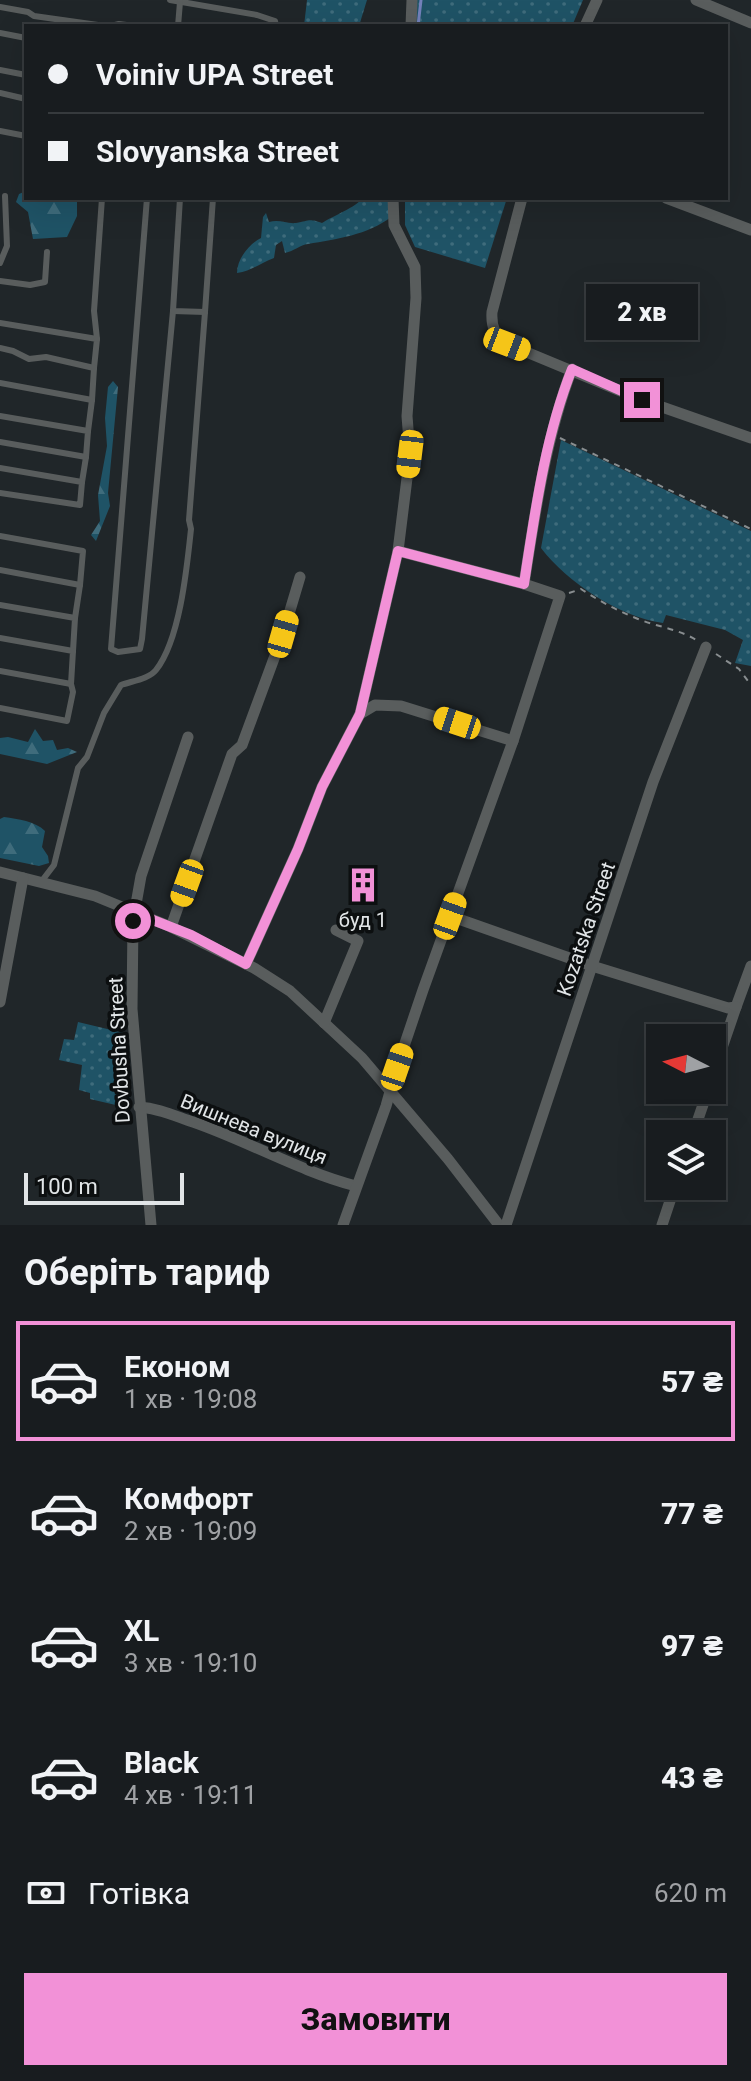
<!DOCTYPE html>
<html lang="uk">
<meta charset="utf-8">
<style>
:root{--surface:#181c1f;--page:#212528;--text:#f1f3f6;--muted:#9fa1a4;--line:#363a3d;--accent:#f291d7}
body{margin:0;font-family:Roboto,sans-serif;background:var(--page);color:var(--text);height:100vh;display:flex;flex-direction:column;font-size:30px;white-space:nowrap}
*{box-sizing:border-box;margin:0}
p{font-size:26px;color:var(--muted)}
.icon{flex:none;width:44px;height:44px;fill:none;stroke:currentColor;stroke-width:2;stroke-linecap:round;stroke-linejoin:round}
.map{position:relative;height:1225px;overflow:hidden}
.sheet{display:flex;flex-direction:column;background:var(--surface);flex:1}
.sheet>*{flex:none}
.banner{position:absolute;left:24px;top:24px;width:704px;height:176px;border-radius:0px;box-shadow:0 8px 32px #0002,0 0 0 2px var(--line);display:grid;align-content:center;height:176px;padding:0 24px;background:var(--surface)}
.needle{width:52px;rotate:276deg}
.buttons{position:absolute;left:646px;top:1024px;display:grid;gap:16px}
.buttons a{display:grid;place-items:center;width:80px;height:80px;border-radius:0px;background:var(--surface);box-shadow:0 8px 32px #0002,0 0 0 2px var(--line);font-size:40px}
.scale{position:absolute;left:24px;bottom:20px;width:160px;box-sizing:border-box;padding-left:8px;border:4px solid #e1e5e7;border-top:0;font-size:22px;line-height:28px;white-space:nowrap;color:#e1e5e7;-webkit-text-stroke:6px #0c0f10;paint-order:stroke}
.end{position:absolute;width:36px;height:36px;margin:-18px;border:10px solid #f291d7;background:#111;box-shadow:0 0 0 4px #111}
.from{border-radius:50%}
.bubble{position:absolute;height:56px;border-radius:0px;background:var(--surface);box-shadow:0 8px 32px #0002,0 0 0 2px var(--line);font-size:26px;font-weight:800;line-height:56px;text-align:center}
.car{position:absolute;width:24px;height:48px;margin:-24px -12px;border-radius:10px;box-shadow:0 0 6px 2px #0007;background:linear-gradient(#f5c518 24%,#345 0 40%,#f5c518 0 76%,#345 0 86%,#f5c518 0)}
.banner b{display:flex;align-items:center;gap:28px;height:76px;font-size:30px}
.banner b+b{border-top:2px solid var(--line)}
.banner i{width:20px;height:20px;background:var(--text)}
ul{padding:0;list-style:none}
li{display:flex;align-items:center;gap:24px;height:120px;margin:0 16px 12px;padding:0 8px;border:4px solid transparent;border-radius:0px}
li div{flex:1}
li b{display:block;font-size:30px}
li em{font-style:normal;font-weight:800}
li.on{border-color:var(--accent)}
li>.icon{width:72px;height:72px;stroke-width:1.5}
h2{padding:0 24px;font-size:36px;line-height:96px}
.pay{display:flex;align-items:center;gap:20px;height:88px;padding:0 24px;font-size:30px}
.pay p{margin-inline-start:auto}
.button{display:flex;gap:16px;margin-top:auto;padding:16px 24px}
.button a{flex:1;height:92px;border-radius:0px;background:var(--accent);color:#111;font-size:32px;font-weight:800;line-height:92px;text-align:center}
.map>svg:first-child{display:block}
</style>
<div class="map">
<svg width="751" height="1225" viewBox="0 0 751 1225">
<defs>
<pattern id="grass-dots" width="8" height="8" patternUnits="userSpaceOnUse" patternTransform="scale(2)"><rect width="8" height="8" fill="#1f5366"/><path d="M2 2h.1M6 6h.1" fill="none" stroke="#3f6c7c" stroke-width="1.8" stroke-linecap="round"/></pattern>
<pattern id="forest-firs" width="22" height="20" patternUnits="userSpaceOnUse" patternTransform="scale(2)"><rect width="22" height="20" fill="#1f5366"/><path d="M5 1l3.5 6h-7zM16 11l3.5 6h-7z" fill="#3f6c7c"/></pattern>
</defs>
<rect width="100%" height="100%" fill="#202629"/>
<!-- grass -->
<g fill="url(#grass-dots)">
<polygon points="307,0 367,0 359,26 304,26"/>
<polygon points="414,0 583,0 572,26 413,26"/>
<path d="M 363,198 L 387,198 L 392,204 L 391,217 C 368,235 336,239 308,244 C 300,245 294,251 285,253 L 282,241 L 276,245 L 274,258 C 260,263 252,271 237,273 C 237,259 249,244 261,238 L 263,217 L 266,213 L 269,222 C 280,219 286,224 296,223 C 309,221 308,218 322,223 C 333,216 356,207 363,198 Z"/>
<polygon points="405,198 507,198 485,268 415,247 405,225"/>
<path d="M 561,440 L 751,531 L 751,666 L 735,663 L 743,640 L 725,630 L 666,615 L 663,623 C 619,617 567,582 541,548 Z"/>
<polygon points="78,1022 124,1033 130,1099 124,1099 120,1106 90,1099 90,1093 79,1090 82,1065 59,1060 64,1039 74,1040"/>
</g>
<!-- forest -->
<g fill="url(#forest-firs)">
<polygon points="26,191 26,198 65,198 77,201 77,216 67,237 33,239 28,212 16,202 19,194"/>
<polygon points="113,381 118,387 108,493 110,506 96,541 91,535 100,521 98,495 107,446 105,418 108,387"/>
<polygon points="35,729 43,741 53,740 57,750 68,748 77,752 47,764 0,754 0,738 8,737 28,742"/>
<path d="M 4,817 C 18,819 35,821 45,831 L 42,847 L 48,856 L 49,863 L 39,866 L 0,858 L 0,819 Z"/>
</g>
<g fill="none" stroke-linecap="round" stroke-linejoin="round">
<!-- stream -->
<polyline stroke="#7381ba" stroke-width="3" points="418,26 421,0"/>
<!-- path -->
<g stroke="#898e90" stroke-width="2" stroke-dasharray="6 6" stroke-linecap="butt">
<polyline points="560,438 751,529"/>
<path d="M 569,593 L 581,589 C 599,601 618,611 638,619 C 658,627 679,629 698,641"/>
<polyline points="716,654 739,669 751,685"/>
</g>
<!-- lane -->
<g stroke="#595d5d" stroke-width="6">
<polyline points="170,0 257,15 275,21 276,26"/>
<polyline points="0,7 28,12 34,16 105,26"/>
<polyline points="111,26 119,24 134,26"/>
<polyline points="178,26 180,2"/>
<polyline points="0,33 26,38"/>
<polyline points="0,70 26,75"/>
<polyline points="0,93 26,99"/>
<polyline points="0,131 26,136"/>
<polyline points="147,198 111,649 118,652 140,649 142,639 173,311"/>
<polyline points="180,198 173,311 205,312 213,198"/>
<polyline points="0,263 7,246 5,196"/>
<polyline points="0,281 30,285 45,282 47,252"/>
<polyline points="0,323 97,339 94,368"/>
<polyline points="97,339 94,311 102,198"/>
<polyline points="0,348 13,351 29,359 46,357 94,368 92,400"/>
<polyline points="0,383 92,400 88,431"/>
<polyline points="0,416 88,431 86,457"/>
<polyline points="0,442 86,457 82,482"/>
<polyline points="0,468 82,482 80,505 0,493"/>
<polyline points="0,536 83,551 80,585"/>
<polyline points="0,570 80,585 75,618"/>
<polyline points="0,605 75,618 73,651"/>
<polyline points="0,638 73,651 71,684 0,671"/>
<polyline points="0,708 67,721 73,692 71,684"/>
<path d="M 41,882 L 54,865 L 78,768 L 87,757 L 104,713 L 121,685 C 132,681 149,679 156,670 C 180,640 187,567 191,529 L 189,520 L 205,312"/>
</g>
<!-- street -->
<g stroke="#595d5d" stroke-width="11">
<polyline points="696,0 751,23"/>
<polyline points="411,26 412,0"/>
<polyline points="585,26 597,0"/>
<polyline points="393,198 394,225 415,267 416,298 407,416 410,454 398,551 524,584"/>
<path d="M 522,198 L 492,312 C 491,327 495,335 507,344 L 642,400 L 751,438"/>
<polyline points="666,198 751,230"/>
<polyline points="360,714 398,551"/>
<polyline points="0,872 95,896 171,927 254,968 290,991 362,1058 448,1159 499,1225"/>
<polyline points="450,916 592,966 728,1008 736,1007 751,966"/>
<polyline points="171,927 232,754 242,745 283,634 300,577"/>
<polyline points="246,964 298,849 322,787 360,714 375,705 401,706 513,741"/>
<polyline points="0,1002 23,878"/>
<polyline points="324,1023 358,941 336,930"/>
<polyline points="712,1077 736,1007"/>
<path d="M 139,1107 C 158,1108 175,1116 193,1122 C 248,1141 299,1171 356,1186"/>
<polyline points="693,1134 708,1090"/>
<polyline points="151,1225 132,1009 133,921 141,876 188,737"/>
<path d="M 343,1225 L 386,1106 L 397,1067 L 423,990 L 513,741 L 560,596 L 524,584 C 535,512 546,437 572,369"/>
<polyline points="506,1225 653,782 706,647"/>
<polyline points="662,1225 675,1186"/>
</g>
</g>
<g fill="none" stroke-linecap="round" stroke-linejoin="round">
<!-- route -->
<path stroke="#f291d7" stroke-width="10" d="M 133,921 L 135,913 L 191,935 L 246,964 L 298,849 L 322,787 L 360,714 L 398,551 L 524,584 C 535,512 545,437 572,369 L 642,400"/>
</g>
<!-- icons -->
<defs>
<g id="building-bare" transform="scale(2.76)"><path d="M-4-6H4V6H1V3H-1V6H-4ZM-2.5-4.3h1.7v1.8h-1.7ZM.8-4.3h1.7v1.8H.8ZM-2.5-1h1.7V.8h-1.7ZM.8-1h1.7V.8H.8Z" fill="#f291d7" stroke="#0c0f10" stroke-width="2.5" paint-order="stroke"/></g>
</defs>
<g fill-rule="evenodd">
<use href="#building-bare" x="363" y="885"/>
</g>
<g text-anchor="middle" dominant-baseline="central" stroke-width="7" stroke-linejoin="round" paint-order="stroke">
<!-- poi labels -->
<g font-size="20" fill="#e1e5e7" stroke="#0c0f10">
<text x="363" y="920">буд 1</text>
</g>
<!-- street labels -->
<g font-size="20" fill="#e1e5e7" stroke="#0c0f10">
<text transform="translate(586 929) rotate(-71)">Kozatska Street</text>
<text transform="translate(119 1050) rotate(-93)">Dovbusha Street</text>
<text transform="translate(254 1129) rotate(22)">Вишнева вулиця</text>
</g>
</g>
</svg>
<div class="buttons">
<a><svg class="needle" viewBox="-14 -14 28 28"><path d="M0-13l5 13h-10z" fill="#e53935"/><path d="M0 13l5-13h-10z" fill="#9fa1a4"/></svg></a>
<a><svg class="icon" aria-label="layers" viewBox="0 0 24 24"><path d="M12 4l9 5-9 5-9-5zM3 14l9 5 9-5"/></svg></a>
</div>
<div class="scale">100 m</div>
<i class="end from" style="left:133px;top:921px"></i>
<i class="end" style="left:642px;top:400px"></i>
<div class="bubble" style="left:586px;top:284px;width:112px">2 хв</div>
<i class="car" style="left:507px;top:344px;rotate:111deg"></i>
<i class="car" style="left:410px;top:454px;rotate:187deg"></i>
<i class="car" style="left:283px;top:634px;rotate:16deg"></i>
<i class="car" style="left:457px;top:723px;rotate:288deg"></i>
<i class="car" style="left:187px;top:883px;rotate:200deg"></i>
<i class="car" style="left:450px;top:916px;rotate:20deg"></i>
<i class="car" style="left:397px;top:1067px;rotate:19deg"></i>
<div class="banner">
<b><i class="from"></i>Voiniv UPA Street</b>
<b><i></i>Slovyanska Street</b>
</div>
</div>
<section class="sheet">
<h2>Оберіть тариф</h2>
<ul>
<li class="on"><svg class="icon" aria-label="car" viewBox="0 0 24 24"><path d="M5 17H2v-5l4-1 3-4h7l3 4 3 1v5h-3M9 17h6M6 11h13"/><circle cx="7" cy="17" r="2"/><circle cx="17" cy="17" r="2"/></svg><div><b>Економ</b><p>1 хв · 19:08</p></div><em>57 ₴</em></li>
<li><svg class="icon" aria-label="car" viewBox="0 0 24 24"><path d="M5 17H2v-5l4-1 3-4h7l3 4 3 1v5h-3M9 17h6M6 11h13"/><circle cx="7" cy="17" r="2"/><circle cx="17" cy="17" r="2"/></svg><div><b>Комфорт</b><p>2 хв · 19:09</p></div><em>77 ₴</em></li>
<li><svg class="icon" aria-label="car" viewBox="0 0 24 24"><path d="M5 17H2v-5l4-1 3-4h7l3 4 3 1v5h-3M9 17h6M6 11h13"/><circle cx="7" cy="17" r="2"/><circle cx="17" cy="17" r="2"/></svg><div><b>XL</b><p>3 хв · 19:10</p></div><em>97 ₴</em></li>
<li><svg class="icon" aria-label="car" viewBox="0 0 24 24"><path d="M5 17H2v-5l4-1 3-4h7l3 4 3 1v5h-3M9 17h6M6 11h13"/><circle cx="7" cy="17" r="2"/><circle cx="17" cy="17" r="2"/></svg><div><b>Black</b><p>4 хв · 19:11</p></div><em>43 ₴</em></li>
</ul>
<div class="pay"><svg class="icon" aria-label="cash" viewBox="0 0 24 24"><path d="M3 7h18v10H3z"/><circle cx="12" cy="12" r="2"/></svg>Готівка<p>620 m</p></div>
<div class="button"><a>Замовити</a></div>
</section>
